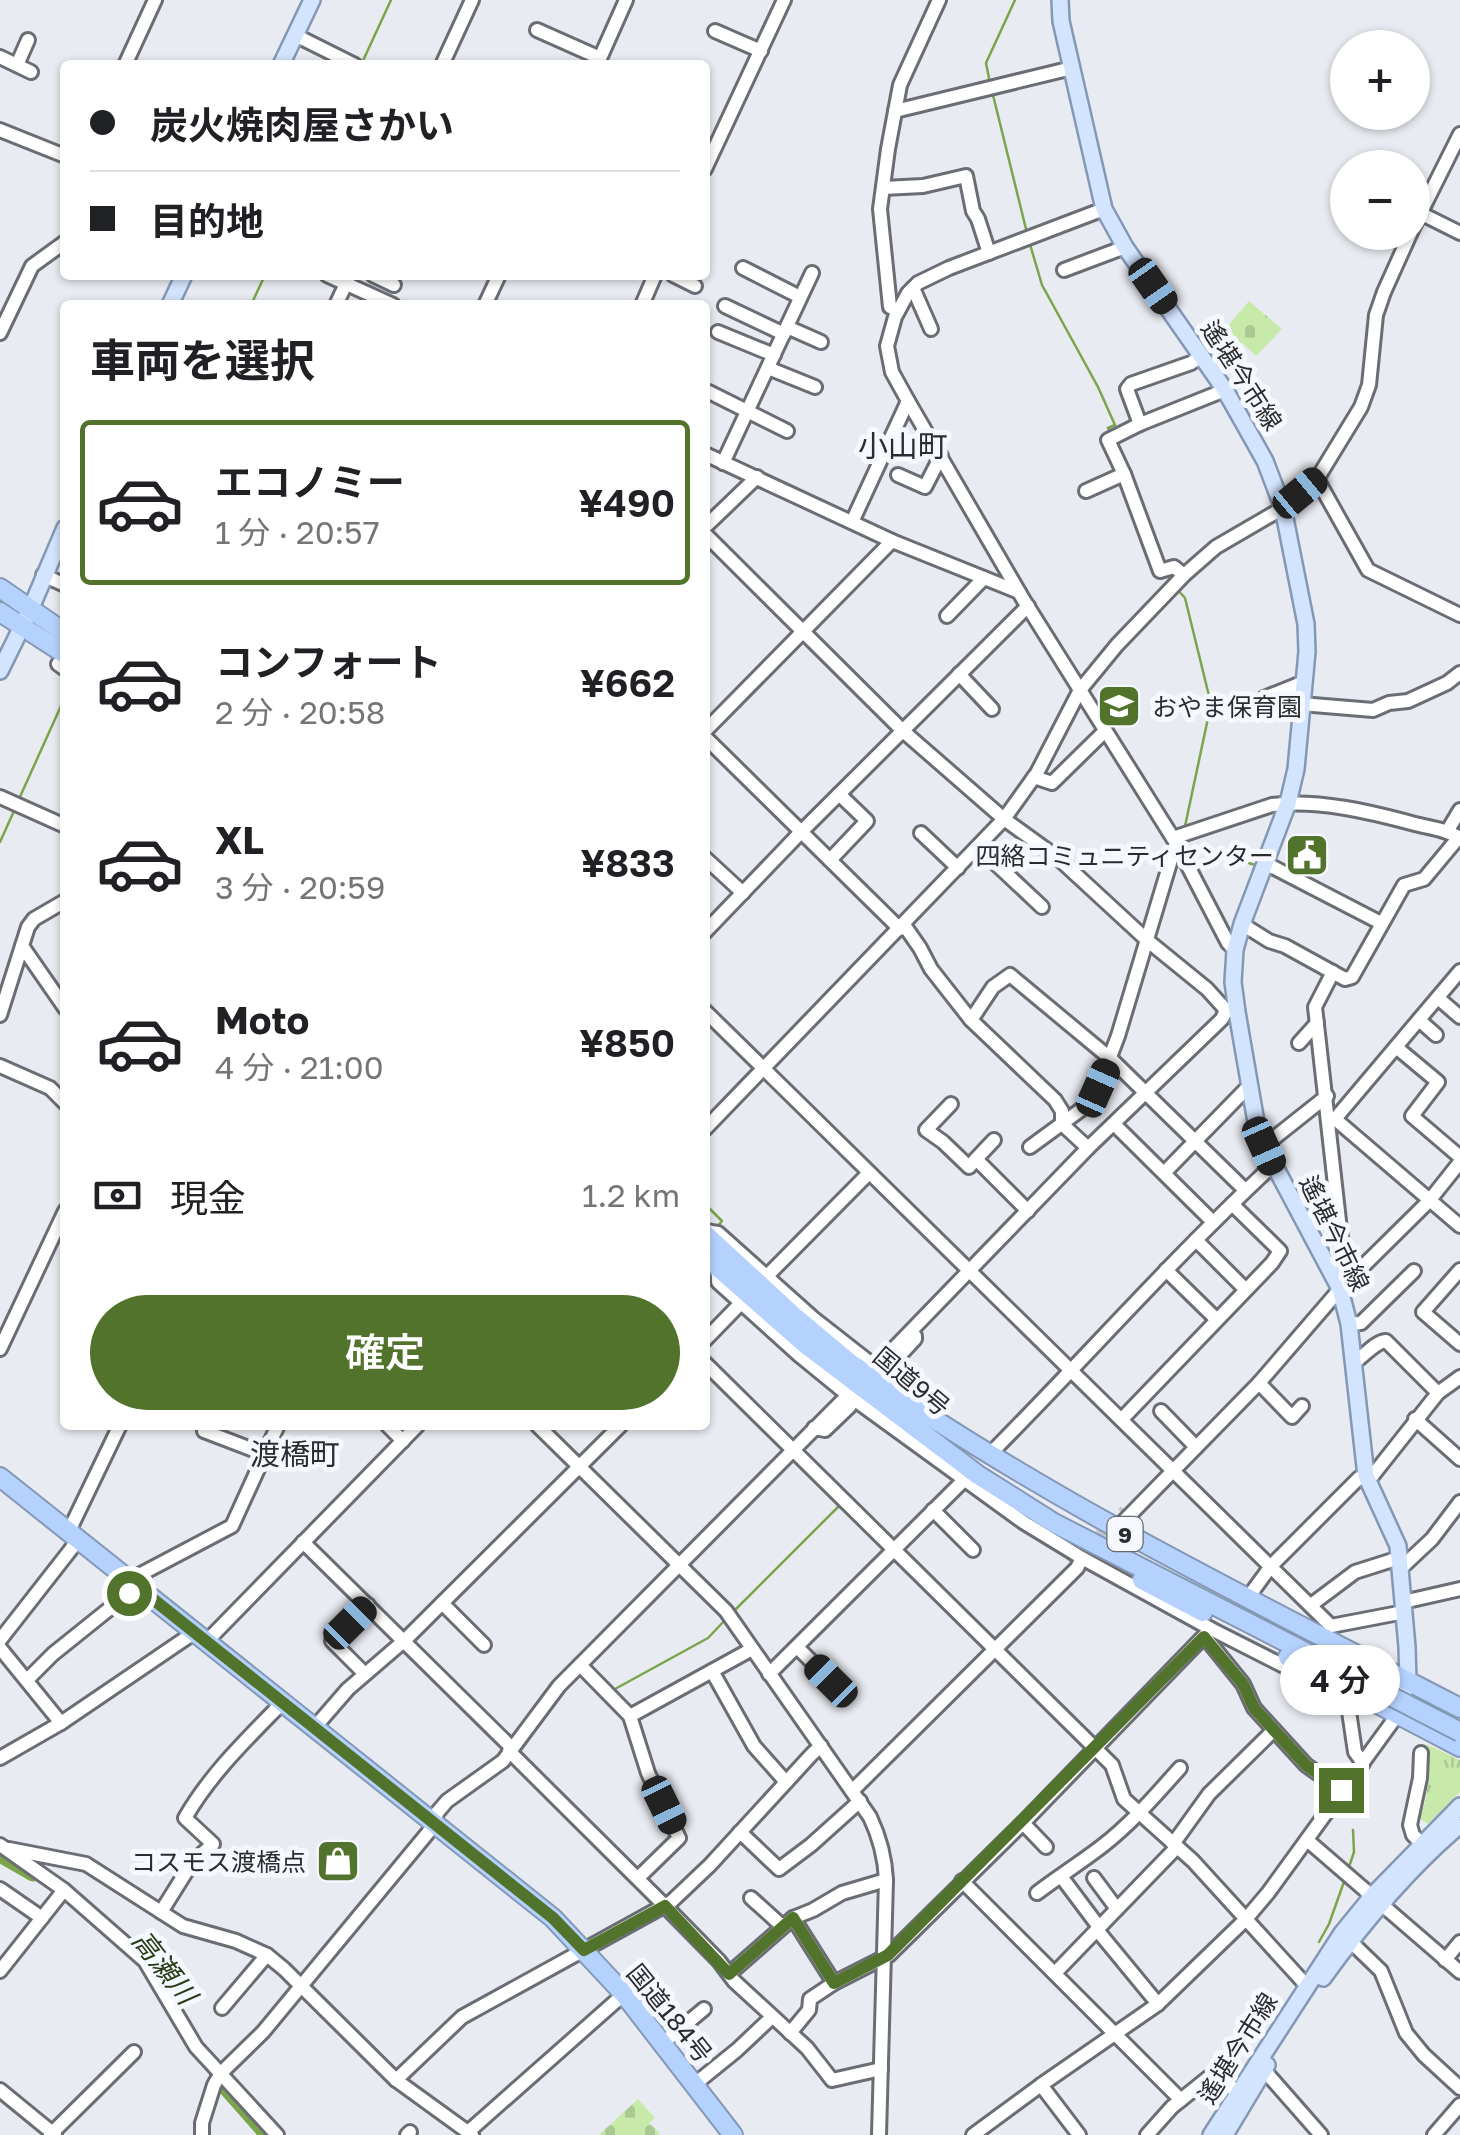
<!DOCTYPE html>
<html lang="ja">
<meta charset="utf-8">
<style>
:root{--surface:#fff;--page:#f6f6f6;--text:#202124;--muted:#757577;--line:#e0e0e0;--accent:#51732b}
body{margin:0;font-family:"Golos Text","Noto Sans JP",sans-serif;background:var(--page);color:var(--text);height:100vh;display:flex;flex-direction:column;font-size:38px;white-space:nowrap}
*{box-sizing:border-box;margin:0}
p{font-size:32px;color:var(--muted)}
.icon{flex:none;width:55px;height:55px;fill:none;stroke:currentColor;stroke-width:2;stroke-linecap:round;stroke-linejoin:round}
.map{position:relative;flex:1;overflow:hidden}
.drawer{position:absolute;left:60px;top:300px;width:650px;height:1130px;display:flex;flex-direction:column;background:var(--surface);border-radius:10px;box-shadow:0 2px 8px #0004}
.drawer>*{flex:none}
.banner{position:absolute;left:60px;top:60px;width:650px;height:220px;border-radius:10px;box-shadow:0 2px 8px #0004;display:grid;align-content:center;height:220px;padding:0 30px;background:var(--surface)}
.controls{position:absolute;left:1330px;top:30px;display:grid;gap:20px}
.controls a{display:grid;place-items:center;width:100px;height:100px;border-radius:50%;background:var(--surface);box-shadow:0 2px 8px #0004;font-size:50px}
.end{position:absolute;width:45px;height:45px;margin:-22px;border:12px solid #51732b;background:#fff;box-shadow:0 0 0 5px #fff}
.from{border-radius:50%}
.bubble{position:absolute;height:70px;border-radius:35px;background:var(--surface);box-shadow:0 2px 8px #0004;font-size:32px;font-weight:600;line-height:70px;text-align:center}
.car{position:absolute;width:30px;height:60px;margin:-30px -15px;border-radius:12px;box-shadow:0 0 8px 2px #0007;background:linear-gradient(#222 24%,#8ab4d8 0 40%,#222 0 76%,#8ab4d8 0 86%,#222 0)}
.banner b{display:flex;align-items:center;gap:35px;height:95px;font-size:38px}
.banner b+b{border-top:2px solid var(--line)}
.banner i{width:25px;height:25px;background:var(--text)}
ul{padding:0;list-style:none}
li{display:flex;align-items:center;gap:30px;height:165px;margin:0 20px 15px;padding:0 10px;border:5px solid transparent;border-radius:10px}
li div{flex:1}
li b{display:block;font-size:38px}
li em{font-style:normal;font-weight:600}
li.on{border-color:var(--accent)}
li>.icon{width:90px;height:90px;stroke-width:1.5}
h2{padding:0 30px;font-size:45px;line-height:120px}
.pay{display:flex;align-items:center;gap:25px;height:110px;padding:0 30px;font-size:38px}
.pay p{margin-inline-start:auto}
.action{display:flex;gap:20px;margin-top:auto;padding:20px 30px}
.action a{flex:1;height:115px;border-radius:60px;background:var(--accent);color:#fff;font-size:40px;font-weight:600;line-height:115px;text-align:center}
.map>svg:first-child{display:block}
</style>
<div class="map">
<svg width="1460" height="2135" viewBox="0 0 1460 2135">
<defs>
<pattern id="grass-tufts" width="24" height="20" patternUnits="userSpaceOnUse" patternTransform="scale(2.5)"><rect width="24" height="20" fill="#c7e9a9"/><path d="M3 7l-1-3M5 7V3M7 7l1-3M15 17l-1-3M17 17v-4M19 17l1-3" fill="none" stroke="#abc892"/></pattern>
<pattern id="cemetery-stones" width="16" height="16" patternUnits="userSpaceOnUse" patternTransform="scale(2.5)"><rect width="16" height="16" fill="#c7e9a9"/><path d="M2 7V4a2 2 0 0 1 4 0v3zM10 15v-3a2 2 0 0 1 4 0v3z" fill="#abc892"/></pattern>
</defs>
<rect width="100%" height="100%" fill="#e8ebf1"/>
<!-- grass -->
<path fill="url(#grass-tufts)" d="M 1426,1744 L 1460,1760 L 1460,1792 L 1428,1824 L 1419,1818 C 1431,1795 1427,1769 1426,1744 Z"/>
<!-- cemetery -->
<g fill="url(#cemetery-stones)">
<polygon points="1249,301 1282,329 1256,356 1242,343 1238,347 1222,333"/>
<polygon points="638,2099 655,2118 649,2123 660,2133 658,2135 599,2135"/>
</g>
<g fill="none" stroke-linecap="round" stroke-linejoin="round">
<!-- stream -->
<g stroke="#7aa54b" stroke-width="2.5">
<polyline points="361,65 391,0"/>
<polyline points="990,83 986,63 1015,0"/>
<polyline points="992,91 1027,233"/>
<polyline points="1029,241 1042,285 1098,387 1115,425 1108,428 1111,434"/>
<polyline points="251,305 265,275"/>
<polyline points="1176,588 1185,598 1211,704 1184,831"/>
<polyline points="19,799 65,697"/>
<polyline points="0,842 14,811"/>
<polyline points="1185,845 1259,866"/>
<polyline points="705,1204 722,1221 717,1227"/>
<polyline points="1362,1485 1369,1500"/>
<polyline points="732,1613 840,1505"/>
<polyline points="615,1689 708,1638 727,1618"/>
<polyline points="1349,1867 1354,1852 1353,1830"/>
<polyline points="1319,1942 1329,1924 1345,1879"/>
</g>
<!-- river -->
<g stroke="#7aa54b" stroke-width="15">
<polyline points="0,1855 33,1874"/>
<polyline points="223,2085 267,2135"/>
</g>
<!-- minor-tunnel -->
<polyline stroke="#c2c5ca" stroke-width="12" stroke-dasharray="12 6" stroke-linecap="butt" points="1071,1564 1125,1511"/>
<!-- minor casing -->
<g stroke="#6a6d73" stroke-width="18">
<g id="minor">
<polyline points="537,30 600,58"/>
<polyline points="715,31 761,51"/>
<polyline points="295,35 355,65"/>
<polyline points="0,57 31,72"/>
<polyline points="17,65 28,40"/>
<polyline points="125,65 155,0"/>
<polyline points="442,65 472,0"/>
<polyline points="597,65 626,0"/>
<polyline points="895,111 1072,68"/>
<polyline points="0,130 65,156"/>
<polyline points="705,169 784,0"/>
<polyline points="883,188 923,186 966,176 973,211 978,219 989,253"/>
<polyline points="1104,209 949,268 918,283 908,293 895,317 887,346 892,372 908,401 1023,599 1176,843 1228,943 1235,950"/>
<polyline points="1420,213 1460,233"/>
<polyline points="1412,230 1460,134"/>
<polyline points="743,268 800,297"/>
<polyline points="1064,270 1125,247"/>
<polyline points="327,275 393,305"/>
<polyline points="373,275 394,285"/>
<polyline points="673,275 695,286"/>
<polyline points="913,288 931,329"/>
<polyline points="336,305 350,275"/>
<polyline points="485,305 499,275"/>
<polyline points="642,305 655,275"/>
<polyline points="725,306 784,334"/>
<polyline points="898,311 890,307 880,209 888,149 900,85 939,0"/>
<polyline points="787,327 821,342"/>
<polyline points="718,332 774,355"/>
<polyline points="0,333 32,266 65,242"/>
<polyline points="768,368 815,387"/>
<polyline points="709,392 787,431"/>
<polyline points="1140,424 1127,389 1131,384 1191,363 1201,356"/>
<polyline points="705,454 892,541 1019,592"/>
<polyline points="723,463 812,273"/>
<polyline points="898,475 925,487 941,456"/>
<polyline points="1317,479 1368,570 1460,615"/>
<polyline points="1086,491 1124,474"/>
<polyline points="852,522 908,401"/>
<polyline points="705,527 757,477"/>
<polyline points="705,534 903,731 1004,819 1058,858 1148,941 1207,989 1226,1010 1237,1012"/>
<polyline points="43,575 65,585"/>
<polyline points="1184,575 1174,567 1160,571 1124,474 1108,440 1140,424 1225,390"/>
<polyline points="947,616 984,578"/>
<polyline points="58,664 65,669"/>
<polyline points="959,674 992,709"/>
<polyline points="1264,698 1304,682"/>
<polyline points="1301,704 1373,710 1389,703 1408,701 1447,683 1460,673"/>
<polyline points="705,731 892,541"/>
<polyline points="705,737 900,929"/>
<polyline points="1034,777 1052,783 1105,731"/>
<polyline points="0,797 65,826"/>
<polyline points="1448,830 1460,810"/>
<polyline points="921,833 958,868"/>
<path d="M 1173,838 L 1272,805 C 1317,799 1371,812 1415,824 C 1431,828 1445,829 1460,838"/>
<polyline points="978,847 1042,907"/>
<polyline points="705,858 743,893"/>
<polyline points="830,860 867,821 839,794"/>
<polyline points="1265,863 1381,923"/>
<polyline points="1242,924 1269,941 1285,946 1345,979 1352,977 1404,885 1424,879 1459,837"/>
<polyline points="904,925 920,948 931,969 971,1020 1055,1100 1062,1111 1062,1124 1088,1148"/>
<polyline points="705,932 801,832 1028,606"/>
<polyline points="22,946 65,1008"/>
<polyline points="1460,971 1335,1119 1460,1226"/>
<polyline points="1333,972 1315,1007 1346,1283"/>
<polyline points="1438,998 1460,1017"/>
<polyline points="705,1011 1331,1626 1404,1612"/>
<polyline points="0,1015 28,927 34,919 65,901"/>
<polyline points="971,1020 993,987 1010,975 1111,1059 1245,1190"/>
<polyline points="1419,1020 1436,1035"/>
<polyline points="1299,1043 1317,1023"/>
<polyline points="1396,1047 1438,1082 1412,1116 1460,1157"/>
<polyline points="0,1066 50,1088 65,1103"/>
<polyline points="951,1104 926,1130 943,1142 969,1167 976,1159"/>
<polyline points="1114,1124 1213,1222"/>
<polyline points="705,1129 1004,819 1037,773 1080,690 1117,645 1184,575 1216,547 1283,508 1317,479 1361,407 1369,385 1376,315 1384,292 1411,232"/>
<polyline points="994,1140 976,1159 1028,1211"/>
<polyline points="1264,1146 1327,1096"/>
<polyline points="1030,1147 1086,1106 1098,1088 1118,1036 1176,843"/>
<polyline points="1164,1173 1249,1086"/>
<polyline points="705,1231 718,1233 813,1318 905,1390"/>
<polyline points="1196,1240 1245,1289"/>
<polyline points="718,1269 718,1282 799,1355 848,1395 1023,1522 1082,1558 1211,1629 1347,1698 1360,1696"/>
<polyline points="1166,1270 1213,1316"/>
<polyline points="1460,1270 1423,1312 1460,1344"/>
<polyline points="766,1277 869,1173"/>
<polyline points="1349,1324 1361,1323 1414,1271"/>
<polyline points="705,1340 741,1303"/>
<polyline points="0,1349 65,1211"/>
<polyline points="705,1363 1112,1765 1124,1799 1193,1861 1306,1985"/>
<path d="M 1353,1363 C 1364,1357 1374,1342 1386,1341 L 1438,1393"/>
<polyline points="889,1367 915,1339 915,1336"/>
<polyline points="875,1368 1088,1148 1222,1019 1226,1010"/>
<polyline points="1259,1383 1292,1417 1302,1406"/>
<polyline points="1161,1411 1196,1447"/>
<polyline points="1122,1419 1272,1263 1280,1251 1232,1204"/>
<polyline points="1415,1419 1460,1459"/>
<polyline points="387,1425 403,1441"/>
<path d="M 537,1425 L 726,1611 L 870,1817 C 880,1838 885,1857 886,1880 L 879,2135"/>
<polyline points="814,1428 825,1430 850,1406"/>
<polyline points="204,1431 264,1454"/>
<path d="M 995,1449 C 1088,1355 1176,1255 1273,1165"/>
<polyline points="933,1510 973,1550"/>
<polyline points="1123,1522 1259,1383 1340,1289 1429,1201 1460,1162"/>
<polyline points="69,1531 120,1425"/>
<polyline points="303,1542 512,1748"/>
<polyline points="1400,1569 1432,1539 1460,1502"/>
<polyline points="1252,1592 1271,1566 1359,1478 1373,1475 1438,1393 1460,1377"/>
<polyline points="1403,1602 1460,1589"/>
<polyline points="442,1603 484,1645"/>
<polyline points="1311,1605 1355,1572 1399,1558"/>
<polyline points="1205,1637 1243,1684 1254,1708 1306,1765 1341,1790"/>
<polyline points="0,1640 79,1539"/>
<polyline points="207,1641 418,1425"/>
<polyline points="797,1647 831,1681"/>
<polyline points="0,1648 61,1723"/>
<polyline points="580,1665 630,1716 648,1773 679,1838 638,1878"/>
<polyline points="712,1671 754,1746 786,1782"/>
<polyline points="365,1674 332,1641 368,1605"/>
<polyline points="769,1674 964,1480"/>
<polyline points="27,1680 53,1654 129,1593 141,1574 232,1526 278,1425"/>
<polyline points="1347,1698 1355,1752 1363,1763"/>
<polyline points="630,1716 752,1649"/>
<polyline points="315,1727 348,1689 405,1640 621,1425"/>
<polyline points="509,1751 665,1906 719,1961 734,1981 807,2048 832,2080 881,2069"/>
<polyline points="1421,1753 1420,1778 1410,1825 1413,1835 1421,1843"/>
<polyline points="0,1758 61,1723 195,1632"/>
<polyline points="853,1790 1077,1568 1082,1558"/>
<polyline points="1023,1823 1046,1847"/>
<polyline points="740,1832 779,1869 811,1845 860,1801"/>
<polyline points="1307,1840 1460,1972"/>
<polyline points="1173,1844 1209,1794 1274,1730"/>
<polyline points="0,1845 64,1890 145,1961 196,2047 277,2135"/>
<polyline points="9,1849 86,1864 183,1926 236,1941 267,1955 284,1969 396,2080 472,2135"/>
<polyline points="1094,1878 1117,1909"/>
<polyline points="1063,1879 1099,1927"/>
<polyline points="962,1881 1181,2100"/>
<polyline points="0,1889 42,1918"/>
<path d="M 1037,1893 C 1058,1877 1080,1863 1101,1847 C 1131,1824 1155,1796 1180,1768"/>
<polyline points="751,1898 782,1926"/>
<path d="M 161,1912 L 191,1864 L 213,1844 L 185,1818 C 211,1773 247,1739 283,1702"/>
<polyline points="793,1918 834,1983"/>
<polyline points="1097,1930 1158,2004"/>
<polyline points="1350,1941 1381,1971 1406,2033 1424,2055 1460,2088"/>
<polyline points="1445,1960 1460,1942"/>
<polyline points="0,1971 64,1890"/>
<polyline points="1055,1973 1177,1847"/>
<polyline points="729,1974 793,1918 813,1910 842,1893 886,1880"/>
<polyline points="222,2008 267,1955"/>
<polyline points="790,2033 809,2010 810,1999 834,1983 889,1955 1023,1823 1211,1629"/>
<polyline points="663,2043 704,2009"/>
<polyline points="1264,2070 1321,2135"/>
<polyline points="396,2080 462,2017 671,1902 710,1865 812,1754 821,1746"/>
<polyline points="695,2084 737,2050 772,2017"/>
<polyline points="1041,2085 1079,2135"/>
<polyline points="0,2090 55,2135"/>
<polyline points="468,2132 624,1994"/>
<polyline points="50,2135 134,2052"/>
<polyline points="202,2135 202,2123 214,2085 221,2073 263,2032 436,1823 436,1814 447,1801 503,1761 559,1686 848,1395"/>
<polyline points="407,2135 410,2132"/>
<polyline points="973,2135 1041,2085 1158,2004 1246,1919 1268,1893 1398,1714"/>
<polyline points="1147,2135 1172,2107 1218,2070 1237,2094"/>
<polyline points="1434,2135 1460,2105"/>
</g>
</g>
<!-- major casing -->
<g stroke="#8498b5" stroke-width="20">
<g id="major">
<polyline points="1060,0 1061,21 1104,209 1125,247 1225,390 1265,461 1283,508 1306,624 1307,652 1296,769 1288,803 1242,924 1235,950 1233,982 1237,1012 1256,1122 1264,1146 1340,1289 1349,1324 1366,1476 1398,1546 1407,1647 1408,1681 1405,1690"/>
<polyline points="281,65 312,0"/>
<polyline points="170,305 184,275"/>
<polyline points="0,671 31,608 65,528"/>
<path d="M 1323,1978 C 1363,1923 1408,1869 1460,1825"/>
<polyline points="1211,2135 1342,1933 1373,1895 1460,1806"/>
<polyline points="1225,2135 1267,2065"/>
</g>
</g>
<!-- highway casing -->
<g stroke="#8498b5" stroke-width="22">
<g id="highway">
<polyline points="0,588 65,633"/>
<polyline points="0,612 65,654"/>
<polyline points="705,1234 795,1317 863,1374"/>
<polyline points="705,1256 805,1344 978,1475 1054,1523 1311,1655"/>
<path d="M 855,1366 C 1045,1500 1254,1601 1460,1708"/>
<polyline points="0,1477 553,1918 624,1994 733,2135"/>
<polyline points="1142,1580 1203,1612"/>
<polyline points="1288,1657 1460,1747"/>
</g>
</g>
<!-- minor -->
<use href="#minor" stroke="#fff" stroke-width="12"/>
<!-- major -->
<use href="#major" stroke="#d3e4fe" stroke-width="15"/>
<!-- highway -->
<use href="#highway" stroke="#b5d2fe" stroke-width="18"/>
<!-- highway-bridge casing -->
<g stroke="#8498b5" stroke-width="22" stroke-linecap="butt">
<polyline id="highway-bridge" points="1311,1655 1460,1732"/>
</g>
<!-- highway-bridge -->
<use href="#highway-bridge" stroke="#b5d2fe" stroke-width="18"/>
</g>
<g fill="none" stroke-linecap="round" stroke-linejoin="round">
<!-- route -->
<polyline stroke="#51732b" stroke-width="12" points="129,1593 134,1584 553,1918 584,1950 665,1906 729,1974 793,1918 834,1983 888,1955 1204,1637 1243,1684 1254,1708 1306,1765 1341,1790"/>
</g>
<!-- icons -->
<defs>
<g id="school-square" transform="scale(2.25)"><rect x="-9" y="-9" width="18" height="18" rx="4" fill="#51732b" stroke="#f5f9ff"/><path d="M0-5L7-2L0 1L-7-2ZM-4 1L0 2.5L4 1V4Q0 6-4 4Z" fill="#fff"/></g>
<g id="civic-square" transform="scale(2.25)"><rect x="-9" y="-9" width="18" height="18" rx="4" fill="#51732b" stroke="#f5f9ff"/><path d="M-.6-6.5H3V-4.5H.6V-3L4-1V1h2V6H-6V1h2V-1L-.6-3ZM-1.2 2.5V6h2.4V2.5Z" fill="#fff"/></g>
<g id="shop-square" transform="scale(2.25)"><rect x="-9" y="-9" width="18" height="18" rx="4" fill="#51732b" stroke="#f5f9ff"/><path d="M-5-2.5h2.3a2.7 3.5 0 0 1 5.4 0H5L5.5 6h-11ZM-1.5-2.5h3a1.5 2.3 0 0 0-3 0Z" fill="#fff"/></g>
</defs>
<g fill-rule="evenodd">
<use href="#school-square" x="1119" y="706"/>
<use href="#civic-square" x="1307" y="855"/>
<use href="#shop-square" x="338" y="1861"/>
</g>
<g text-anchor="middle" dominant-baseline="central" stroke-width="10" stroke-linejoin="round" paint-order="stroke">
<!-- shield labels -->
<rect fill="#f5f9ff" stroke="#676a6d" stroke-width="2.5" x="1107.5" y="1517" width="35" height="34" rx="8"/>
<g font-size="22" font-weight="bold" fill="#2a2c2e">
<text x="1125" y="1534">9</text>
</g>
<!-- street labels -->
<g font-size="25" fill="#2a2c2e" stroke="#f5f9ff">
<text transform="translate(1242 375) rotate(57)">遙堪今市線</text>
<text transform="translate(1335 1233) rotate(64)">遙堪今市線</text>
<text transform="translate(912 1381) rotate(40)">国道9号</text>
<text transform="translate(670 2013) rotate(51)">国道184号</text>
<text transform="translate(1237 2048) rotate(-58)">遙堪今市線</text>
</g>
<!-- poi labels -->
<g font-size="25" fill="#2a2c2e" stroke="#f5f9ff" text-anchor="end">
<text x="1152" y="706" text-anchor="start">おやま保育園</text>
<text x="1274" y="855">四絡コミュニティセンター</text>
<text x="306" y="1861">コスモス渡橋点</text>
</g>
<!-- water labels -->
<g font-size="28" font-style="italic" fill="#2b3d18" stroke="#f5f9ff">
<text transform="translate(165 1967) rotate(52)">高瀬川</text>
</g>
<!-- quarter labels -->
<g font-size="30" fill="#2a2c2e" stroke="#f5f9ff">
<text x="903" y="446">小山町</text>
<text x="295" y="1454">渡橋町</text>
</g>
</g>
</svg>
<div class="controls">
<a>+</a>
<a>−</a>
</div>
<i class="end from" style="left:129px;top:1593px"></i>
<i class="end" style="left:1341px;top:1790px"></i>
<div class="bubble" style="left:1280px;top:1645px;width:120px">4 分</div>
<i class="car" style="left:1153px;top:286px;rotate:145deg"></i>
<i class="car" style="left:1300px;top:493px;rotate:50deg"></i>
<i class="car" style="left:1098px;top:1088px;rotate:24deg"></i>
<i class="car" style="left:1264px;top:1146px;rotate:156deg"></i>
<i class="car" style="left:350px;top:1623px;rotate:45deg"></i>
<i class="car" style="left:831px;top:1681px;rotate:315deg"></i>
<i class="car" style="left:664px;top:1805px;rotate:154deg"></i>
<div class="banner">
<b><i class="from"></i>炭火焼肉屋さかい</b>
<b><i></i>目的地</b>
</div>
<section class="drawer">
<h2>車両を選択</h2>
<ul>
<li class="on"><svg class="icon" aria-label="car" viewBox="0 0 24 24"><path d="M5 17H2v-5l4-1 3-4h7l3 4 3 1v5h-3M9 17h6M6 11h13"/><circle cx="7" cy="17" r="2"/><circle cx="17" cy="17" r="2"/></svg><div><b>エコノミー</b><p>1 分 · 20:57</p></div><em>¥490</em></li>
<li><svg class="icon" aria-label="car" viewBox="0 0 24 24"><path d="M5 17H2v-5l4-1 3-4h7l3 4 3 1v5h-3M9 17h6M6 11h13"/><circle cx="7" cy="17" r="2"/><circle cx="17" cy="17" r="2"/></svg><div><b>コンフォート</b><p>2 分 · 20:58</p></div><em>¥662</em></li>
<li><svg class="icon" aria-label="car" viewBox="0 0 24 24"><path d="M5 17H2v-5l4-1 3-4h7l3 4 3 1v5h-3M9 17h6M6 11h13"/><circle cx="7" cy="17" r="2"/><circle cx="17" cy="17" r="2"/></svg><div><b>XL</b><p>3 分 · 20:59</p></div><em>¥833</em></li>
<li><svg class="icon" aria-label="car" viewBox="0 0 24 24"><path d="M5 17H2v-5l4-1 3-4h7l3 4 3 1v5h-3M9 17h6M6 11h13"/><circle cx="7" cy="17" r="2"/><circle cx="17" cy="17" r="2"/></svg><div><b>Moto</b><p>4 分 · 21:00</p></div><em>¥850</em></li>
</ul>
<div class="pay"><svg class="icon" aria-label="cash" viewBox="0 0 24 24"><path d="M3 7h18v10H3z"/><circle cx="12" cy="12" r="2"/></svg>現金<p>1.2 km</p></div>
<div class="action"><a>確定</a></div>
</section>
</div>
